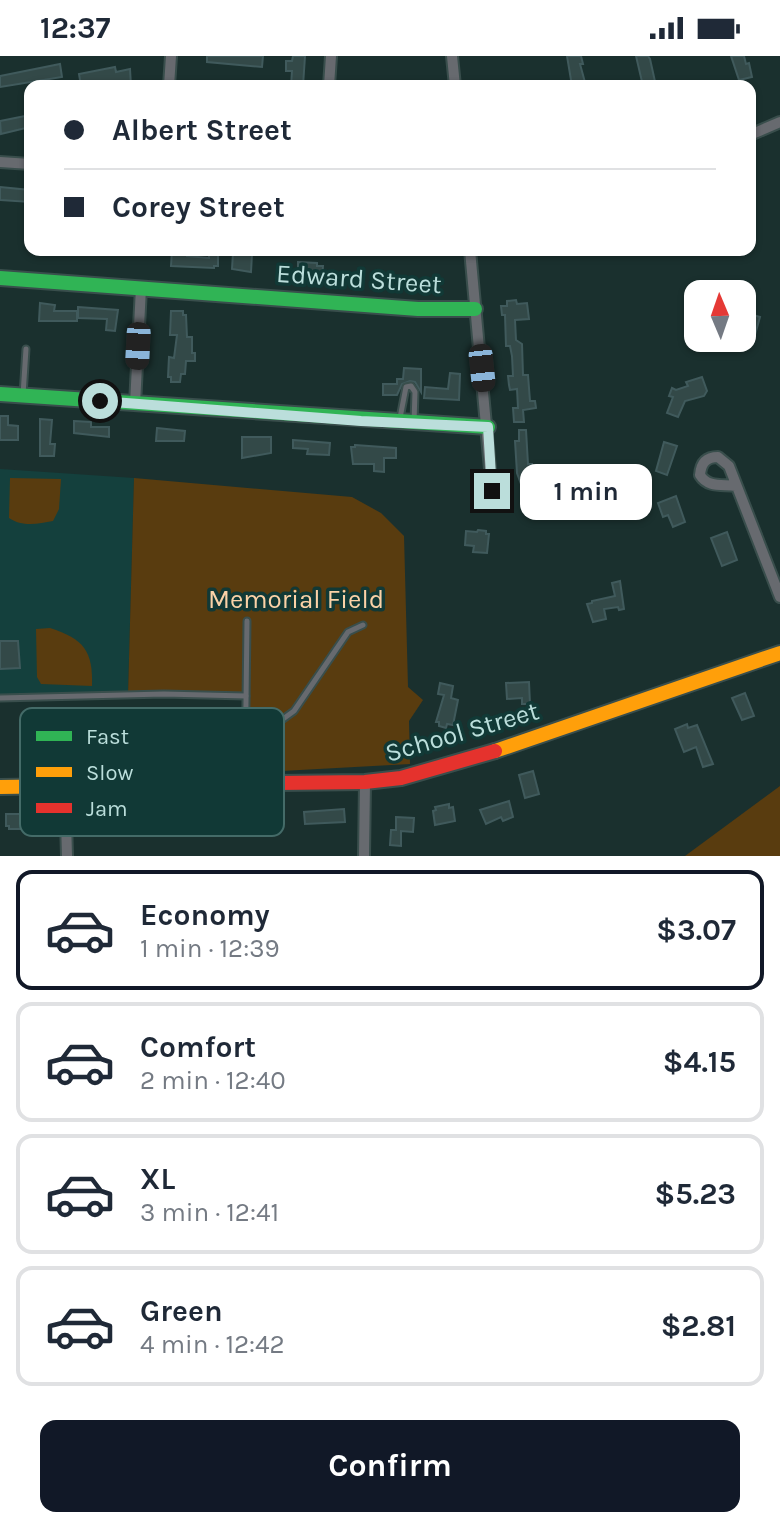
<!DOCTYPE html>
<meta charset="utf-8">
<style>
:root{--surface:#fff;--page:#f2f2f3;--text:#1f2937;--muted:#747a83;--line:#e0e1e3;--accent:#111827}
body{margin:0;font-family:Karla,sans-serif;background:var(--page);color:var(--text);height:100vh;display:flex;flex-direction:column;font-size:30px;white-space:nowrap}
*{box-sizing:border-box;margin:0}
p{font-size:26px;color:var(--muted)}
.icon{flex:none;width:44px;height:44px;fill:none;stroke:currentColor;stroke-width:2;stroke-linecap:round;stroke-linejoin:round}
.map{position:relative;height:800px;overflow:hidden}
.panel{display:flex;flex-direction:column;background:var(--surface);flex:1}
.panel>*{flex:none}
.top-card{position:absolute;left:24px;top:24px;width:732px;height:176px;border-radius:16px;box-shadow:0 2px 6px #0004;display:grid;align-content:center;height:176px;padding:0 40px;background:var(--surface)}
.needle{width:52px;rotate:358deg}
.controls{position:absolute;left:684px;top:224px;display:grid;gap:16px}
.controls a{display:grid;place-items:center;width:72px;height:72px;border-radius:16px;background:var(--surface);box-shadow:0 2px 6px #0004;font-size:40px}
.end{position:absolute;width:36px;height:36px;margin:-18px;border:10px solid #bbdedb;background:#111;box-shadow:0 0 0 4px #111}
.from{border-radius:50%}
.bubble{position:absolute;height:56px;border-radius:16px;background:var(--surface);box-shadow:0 2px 6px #0004;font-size:26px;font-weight:700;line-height:56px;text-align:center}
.car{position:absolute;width:24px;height:48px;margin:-24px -12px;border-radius:10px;box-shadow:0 0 6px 2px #0007;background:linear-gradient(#222 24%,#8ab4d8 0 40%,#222 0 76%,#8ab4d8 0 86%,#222 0)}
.top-card b{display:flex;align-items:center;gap:28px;height:76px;font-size:30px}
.top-card b+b{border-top:2px solid var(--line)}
.top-card i{width:20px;height:20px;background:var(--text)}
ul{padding:14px 0 0;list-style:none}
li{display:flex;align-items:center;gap:24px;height:120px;margin:0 16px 12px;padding:0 24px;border:4px solid var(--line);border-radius:16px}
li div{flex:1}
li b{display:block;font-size:30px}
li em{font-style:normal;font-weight:700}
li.selected{border-color:var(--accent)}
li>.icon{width:72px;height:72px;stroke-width:1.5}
.primary-button{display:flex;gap:16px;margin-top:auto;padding:16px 40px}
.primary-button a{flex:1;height:92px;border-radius:16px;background:var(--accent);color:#fff;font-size:32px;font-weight:700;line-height:92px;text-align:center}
.status{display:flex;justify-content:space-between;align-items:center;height:56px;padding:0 40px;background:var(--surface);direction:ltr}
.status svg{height:22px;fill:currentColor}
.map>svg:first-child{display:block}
</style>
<div class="status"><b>12:37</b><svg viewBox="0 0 49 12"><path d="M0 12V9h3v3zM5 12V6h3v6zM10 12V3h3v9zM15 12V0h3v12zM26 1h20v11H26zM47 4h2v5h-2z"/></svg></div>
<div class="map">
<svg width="780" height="800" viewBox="0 0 780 800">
<rect width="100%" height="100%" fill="#1a302e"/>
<!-- built -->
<polygon fill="#14403d" points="0,413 134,422 128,639 0,646"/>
<!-- green -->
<g fill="#593c0f">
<path d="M 10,422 L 61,423 L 59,453 L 53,465 C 38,468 22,471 9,462 Z"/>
<polygon points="134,422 352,441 381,457 404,480 408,631 423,644 409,665 410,708 245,717 246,640 128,639"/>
<path d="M 50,572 C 84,583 93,595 92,630 L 41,628 L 37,621 L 36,573 Z"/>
<polygon points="780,730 780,800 685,800"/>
</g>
<!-- building -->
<g fill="#334948" stroke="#405a5c" stroke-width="2">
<polygon points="207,0 263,0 262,11 207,6"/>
<polygon points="293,0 305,0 303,30 291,30 292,15 286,15 286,5 292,5"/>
<polygon points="567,0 581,0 583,8 580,8 586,30 572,30"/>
<polygon points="636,0 648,0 650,3 656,30 643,30"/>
<polygon points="731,0 744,0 746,8 749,7 752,21 739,24"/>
<polygon points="60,8 62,21 0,31 0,20"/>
<polygon points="115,11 116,16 130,13 131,30 117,30 116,25 81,30 79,18"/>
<polygon points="25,60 30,60 30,71 1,78 0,65"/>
<polygon points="0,131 30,134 30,146 0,144"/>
<polygon points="172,194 182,194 182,198 187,198 187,200 209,202 209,198 218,198 218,210 214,210 214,212 171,210"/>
<polygon points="233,197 252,198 251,216 232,213"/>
<polygon points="298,206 317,207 317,210 323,210 322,223 306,222 307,218 298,217"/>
<polygon points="516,244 517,248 527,247 529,263 515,264 516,284 522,288 523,319 528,319 530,345 535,345 536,352 523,354 524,366 514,366 513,352 518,352 517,333 510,334 509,329 508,320 513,320 512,300 510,290 506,290 505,259 502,259 501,250 507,250 507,245"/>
<polygon points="40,247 55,249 54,255 77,255 77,265 39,265"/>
<polygon points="78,251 118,254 115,275 106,274 107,263 78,262"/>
<polygon points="171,255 183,255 183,259 186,259 187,281 192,281 192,297 195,297 195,305 186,305 185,318 181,318 180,326 171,326 171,321 168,321 169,301 174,302 177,279 170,279"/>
<polygon points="746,257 760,261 753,286 742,283"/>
<polygon points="404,312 421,313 421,336 415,326 410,325 402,328 397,339 383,339 383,328 397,328 397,323 403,323"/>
<polygon points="450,317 460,318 459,344 424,342 425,331 448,333"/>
<polygon points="702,321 707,335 704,340 685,345 678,361 667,357 673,341 669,340 672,332 676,334 688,330 686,326"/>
<polygon points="0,360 8,360 8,369 18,370 18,384 0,384"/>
<polygon points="40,363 52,364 50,388 55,388 54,400 40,400"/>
<polygon points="74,365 91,366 91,371 109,371 109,381 74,377"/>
<polygon points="157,372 185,375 184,385 156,385"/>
<polygon points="519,374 526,374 528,408 532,408 533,428 521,428 517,417 515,385 519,385"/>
<polygon points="242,381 271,381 271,397 242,402"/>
<polygon points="293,384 330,387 329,399 307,398 308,393 293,392"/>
<polygon points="664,386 677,390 667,419 656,415"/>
<polygon points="355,389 396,392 396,402 384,402 384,416 374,415 374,408 353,408 351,391 355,391"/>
<polygon points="676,440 685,466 673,471 668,459 663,461 658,447"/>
<polygon points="478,474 486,475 486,478 489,478 487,497 473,496 474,490 465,489 466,475 477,476"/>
<polygon points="727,476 737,504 722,510 711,482"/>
<polygon points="620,525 624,553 619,554 618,551 604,553 606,563 593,566 587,548 592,547 592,545 615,540 612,527"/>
<polygon points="0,585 18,585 20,612 0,613"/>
<polygon points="529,626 530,648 522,648 522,642 507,643 506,627"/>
<polygon points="440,627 453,630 451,642 458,644 453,669 447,668 446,672 439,670 439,666 436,666 444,639 438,638"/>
<polygon points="745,637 754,660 742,664 732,642"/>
<polygon points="687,668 688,672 697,669 713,708 703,711 696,691 684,696 675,673"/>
<polygon points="533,715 539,738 525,742 519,719"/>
<polygon points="509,745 513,761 503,765 501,761 486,768 480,754"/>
<polygon points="449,748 449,752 453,751 455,765 435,769 433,755 436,754 435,751"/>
<polygon points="344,753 345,766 305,768 304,756"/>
<polygon points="6,758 44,758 44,770 37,770 37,773 9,773 9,770 6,770"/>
<polygon points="396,761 414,762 413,776 401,775 401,790 390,789 391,774 396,774"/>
</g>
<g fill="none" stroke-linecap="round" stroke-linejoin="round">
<!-- lane casing -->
<g stroke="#394e4c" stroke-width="9">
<g id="lane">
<polyline points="23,339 26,293"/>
<polyline points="400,362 406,331 411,330 415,336 414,366"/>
<polyline points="0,642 164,638 246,640"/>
<polyline points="246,690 294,655 348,576 363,569"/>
<polyline points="245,727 247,565"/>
</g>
</g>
<!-- street casing -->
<g stroke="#394e4c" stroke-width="14">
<g id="street">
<polyline points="452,0 455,30"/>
<polyline points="169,30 171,0"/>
<polyline points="329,30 331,0"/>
<polyline points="750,79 780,66"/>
<polyline points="0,106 30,108"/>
<polyline points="470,194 492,435"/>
<polyline points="135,348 141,232"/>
<path d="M 736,430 C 722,428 708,432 700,419 C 701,407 706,401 718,401 L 729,410 L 780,541"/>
<polyline points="65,730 67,800"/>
<polyline points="364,800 365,726"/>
</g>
</g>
<!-- fast casing -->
<g stroke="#394e4c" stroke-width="18">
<g id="fast">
<polyline points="0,222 418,253 475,253"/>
<polyline points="0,338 488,371"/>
</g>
</g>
<!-- slow casing -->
<g stroke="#394e4c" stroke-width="18">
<g id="slow">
<polyline points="495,695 780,597"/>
<polyline points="0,731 278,727"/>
</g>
</g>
<!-- jam casing -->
<g stroke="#394e4c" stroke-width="18">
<polyline id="jam" points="278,727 365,726 401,722 495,695"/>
</g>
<!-- lane -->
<use href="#lane" stroke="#676a6f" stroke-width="5"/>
<!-- street -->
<use href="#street" stroke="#676a6f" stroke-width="10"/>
<!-- fast -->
<use href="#fast" stroke="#30b455" stroke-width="14"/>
<!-- slow -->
<use href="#slow" stroke="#ff9f0a" stroke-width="14"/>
<!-- jam -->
<use href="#jam" stroke="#e5322d" stroke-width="14"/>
</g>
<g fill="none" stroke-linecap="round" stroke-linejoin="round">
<!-- route -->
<polyline stroke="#bbdedb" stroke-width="10" points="100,345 361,365 488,371 492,435"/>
</g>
<g text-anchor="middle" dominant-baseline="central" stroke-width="7" stroke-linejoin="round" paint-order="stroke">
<!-- street labels -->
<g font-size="26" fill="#bbdedb" stroke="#113936">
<text transform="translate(359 223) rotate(4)">Edward Street</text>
<text transform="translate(462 676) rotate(-16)">School Street</text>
</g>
<!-- park labels -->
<g font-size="26" fill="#fbd2a7" stroke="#113936">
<text x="296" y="543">Memorial Field</text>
</g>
</g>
<!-- legend -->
<rect x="20" y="652" width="264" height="128" rx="12" fill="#113936" stroke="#446b68" stroke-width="2"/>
<rect x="36" y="675" width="36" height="10" fill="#30b455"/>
<rect x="36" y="711" width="36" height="10" fill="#ff9f0a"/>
<rect x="36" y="747" width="36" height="10" fill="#e5322d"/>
<g font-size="22" fill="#bbdedb">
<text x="86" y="688">Fast</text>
<text x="86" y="724">Slow</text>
<text x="86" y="760">Jam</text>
</g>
</svg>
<div class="controls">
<a><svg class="needle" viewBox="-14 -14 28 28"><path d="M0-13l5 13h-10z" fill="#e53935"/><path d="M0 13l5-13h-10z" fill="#747a83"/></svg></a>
</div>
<i class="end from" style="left:100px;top:345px"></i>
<i class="end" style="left:492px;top:435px"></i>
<div class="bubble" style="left:520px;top:408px;width:132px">1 min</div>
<i class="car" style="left:138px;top:290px;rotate:183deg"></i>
<i class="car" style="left:482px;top:312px;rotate:174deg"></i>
<div class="top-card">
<b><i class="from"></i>Albert Street</b>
<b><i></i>Corey Street</b>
</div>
</div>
<section class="panel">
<ul>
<li class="selected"><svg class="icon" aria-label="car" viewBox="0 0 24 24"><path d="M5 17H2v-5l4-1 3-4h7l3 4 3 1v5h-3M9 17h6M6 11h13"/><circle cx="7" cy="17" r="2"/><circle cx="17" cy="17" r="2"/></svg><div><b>Economy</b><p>1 min · 12:39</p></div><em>$3.07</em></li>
<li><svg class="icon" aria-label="car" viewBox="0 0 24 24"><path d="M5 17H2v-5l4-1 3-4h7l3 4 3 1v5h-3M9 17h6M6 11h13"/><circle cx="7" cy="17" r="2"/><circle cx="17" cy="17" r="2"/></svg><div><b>Comfort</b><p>2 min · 12:40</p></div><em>$4.15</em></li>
<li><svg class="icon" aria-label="car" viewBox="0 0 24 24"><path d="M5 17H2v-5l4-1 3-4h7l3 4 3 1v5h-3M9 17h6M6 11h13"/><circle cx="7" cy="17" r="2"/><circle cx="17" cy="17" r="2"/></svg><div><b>XL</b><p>3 min · 12:41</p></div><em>$5.23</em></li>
<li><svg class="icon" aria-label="car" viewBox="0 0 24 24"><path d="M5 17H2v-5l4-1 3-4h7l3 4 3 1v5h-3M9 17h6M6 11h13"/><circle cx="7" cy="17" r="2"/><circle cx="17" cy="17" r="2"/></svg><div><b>Green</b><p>4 min · 12:42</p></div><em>$2.81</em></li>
</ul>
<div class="primary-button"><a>Confirm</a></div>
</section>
